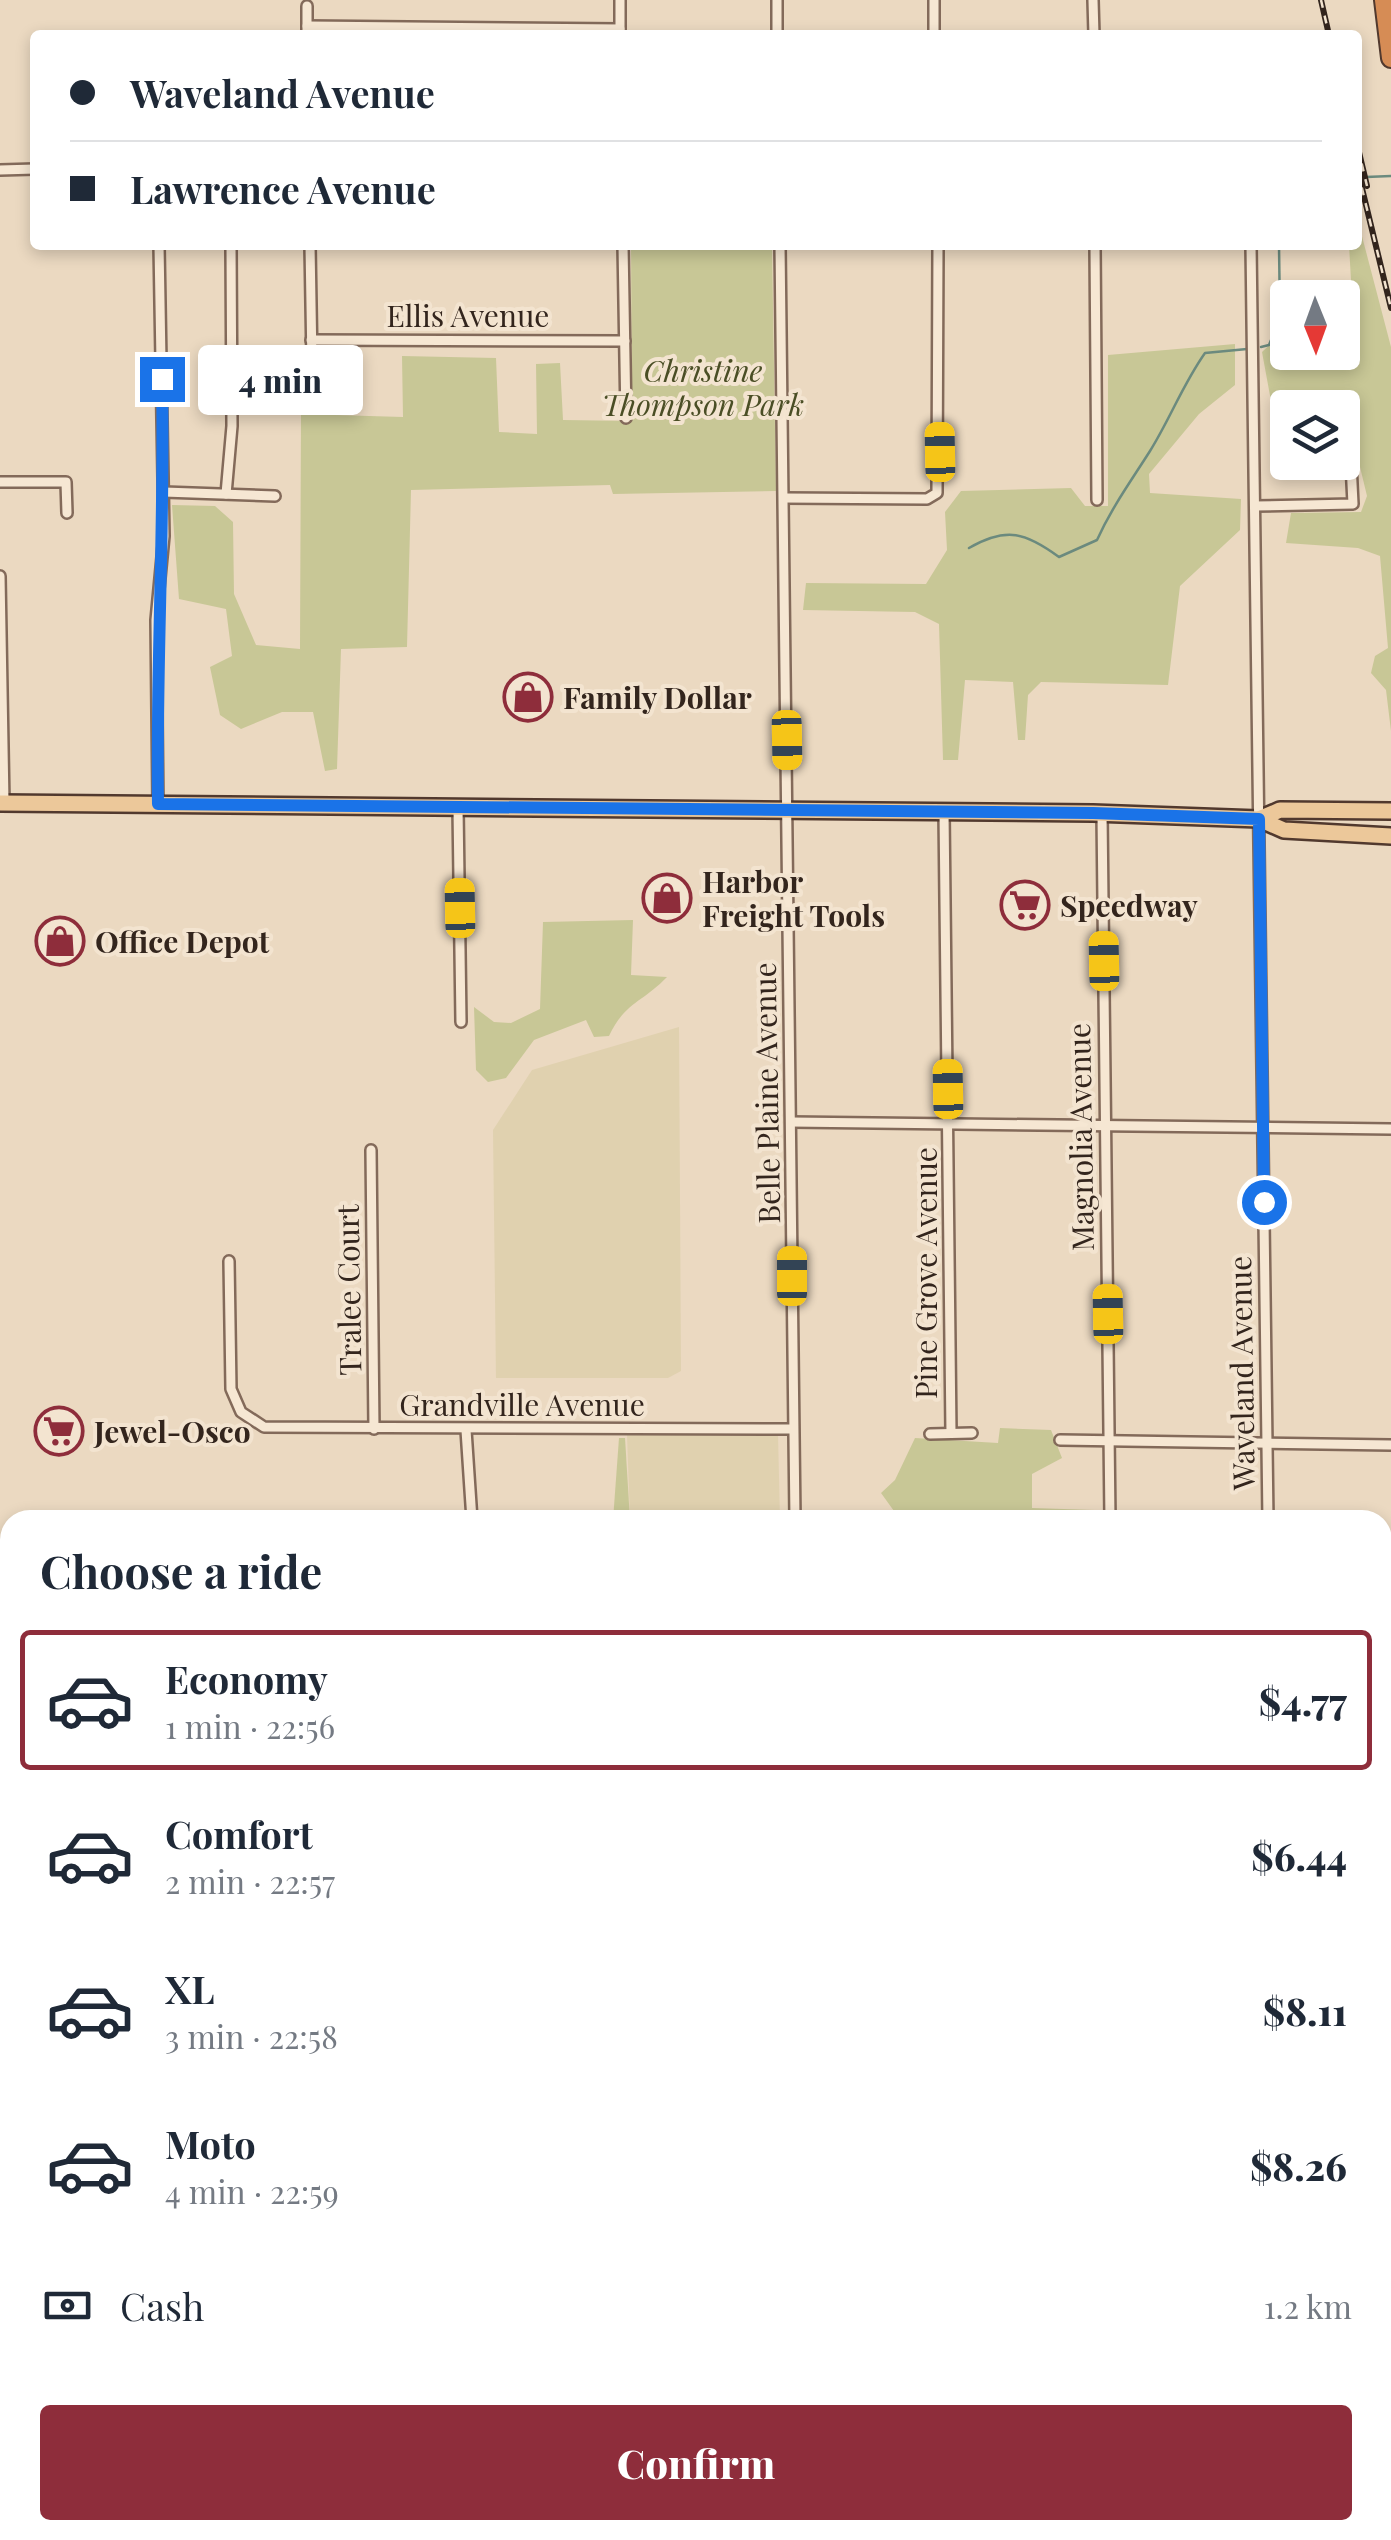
<!DOCTYPE html>
<meta charset="utf-8">
<style>
:root{--surface:#fff;--page:#f2f2f3;--text:#1f2937;--muted:#747a83;--line:#e0e1e3;--accent:#8e2d3b}
body{margin:0;font-family:"Playfair Display",serif;background:var(--page);color:var(--text);height:100vh;display:flex;flex-direction:column;font-size:38px;white-space:nowrap}
*{box-sizing:border-box;margin:0}
p{font-size:32px;color:var(--muted)}
.icon{flex:none;width:55px;height:55px;fill:none;stroke:currentColor;stroke-width:2;stroke-linecap:round;stroke-linejoin:round}
.map{position:relative;flex:1;overflow:hidden}
.side{position:absolute;left:0px;top:1510px;width:1392px;height:1030px;display:flex;flex-direction:column;background:var(--surface);border-radius:30px 30px 0 0;box-shadow:0 5px 15px #0003}
.side>*{flex:none}
.top-card{position:absolute;left:30px;top:30px;width:1332px;height:220px;border-radius:10px;box-shadow:0 5px 15px #0003;display:grid;align-content:center;height:220px;padding:0 40px;background:var(--surface)}
.needle{width:65px;rotate:179deg}
.tools{position:absolute;left:1270px;top:280px;display:grid;gap:20px}
.tools a{display:grid;place-items:center;width:90px;height:90px;border-radius:10px;background:var(--surface);box-shadow:0 5px 15px #0003;font-size:50px}
.end{position:absolute;width:45px;height:45px;margin:-22px;border:12px solid #1a73e8;background:#fff;box-shadow:0 0 0 5px #fff}
.from{border-radius:50%}
.bubble{position:absolute;height:70px;border-radius:10px;background:var(--surface);box-shadow:0 5px 15px #0003;font-size:32px;font-weight:800;line-height:70px;text-align:center}
.car{position:absolute;width:30px;height:60px;margin:-30px -15px;border-radius:12px;box-shadow:0 0 8px 2px #0007;background:linear-gradient(#f5c518 24%,#345 0 40%,#f5c518 0 76%,#345 0 86%,#f5c518 0)}
.top-card b{display:flex;align-items:center;gap:35px;height:95px;font-size:38px}
.top-card b+b{border-top:2px solid var(--line)}
.top-card i{width:25px;height:25px;background:var(--text)}
ul{padding:0;list-style:none}
li{display:flex;align-items:center;gap:30px;height:140px;margin:0 20px 15px;padding:0 20px;border:5px solid transparent;border-radius:10px}
li div{flex:1}
li b{display:block;font-size:38px}
li em{font-style:normal;font-weight:800}
li.current{border-color:var(--accent)}
li>.icon{width:90px;height:90px;stroke-width:1.5}
h2{padding:0 40px;font-size:45px;line-height:120px}
.pay{display:flex;align-items:center;gap:25px;height:110px;padding:0 40px;font-size:38px}
.pay p{margin-inline-start:auto}
.cta{display:flex;gap:20px;margin-top:auto;padding:20px 40px}
.cta a{flex:1;height:115px;border-radius:10px;background:var(--accent);color:#fff;font-size:40px;font-weight:800;line-height:115px;text-align:center}
.map>svg:first-child{display:block}
</style>
<div class="map">
<svg width="1391" height="2540" viewBox="0 0 1391 2540">
<rect width="100%" height="100%" fill="#ebd9c1"/>
<!-- farmland -->
<g fill="#e0d1af">
<polygon points="679,1027 681,1371 668,1378 496,1378 493,1130 532,1070"/>
<polygon points="627,1434 778,1435 780,1520 630,1520"/>
</g>
<!-- green -->
<g fill="#c8c796">
<polygon points="1358,221 1391,347 1391,731 1386,690 1371,673 1375,656 1388,648 1380,556 1358,548 1286,543 1291,513 1361,512 1367,496 1347,413 1320,396 1271,401 1262,352 1279,336 1288,352 1294,354 1342,352 1354,333 1349,245 1358,245"/>
<polygon points="631,245 772,245 776,491 613,494 610,485 411,490 407,647 341,649 337,769 325,771 313,712 282,712 241,729 220,715 210,667 232,656 226,609 179,599 172,505 215,506 233,522 234,594 256,645 300,649 301,414 403,417 402,356 496,358 499,432 537,434 536,364 560,363 563,420 632,421"/>
<polygon points="1235,344 1235,385 1199,414 1149,474 1150,493 1241,499 1240,530 1180,586 1168,685 1041,682 1028,695 1025,740 1018,740 1013,682 965,680 958,760 943,760 939,624 915,612 803,610 806,583 926,584 947,550 945,512 961,491 1071,488 1085,506 1108,506 1108,355"/>
<path d="M 633,920 L 631,975 L 667,977 C 642,1003 625,1002 609,1036 L 594,1037 L 586,1020 L 534,1040 L 506,1078 L 488,1082 L 476,1070 L 474,1007 L 494,1022 L 511,1023 L 540,1009 L 543,922 Z"/>
<polygon points="1000,1428 1051,1430 1062,1458 1032,1474 1032,1508 1094,1510 1096,1520 899,1518 881,1493 895,1480 915,1438 998,1443"/>
<polygon points="619,1438 625,1438 630,1520 613,1520"/>
</g>
<g fill="none" stroke-linecap="round" stroke-linejoin="round">
<!-- stream -->
<g stroke="#6b8a7e" stroke-width="2.5">
<polyline points="1366,177 1391,176"/>
<polyline points="1261,347 1269,345 1280,318 1279,245"/>
<path d="M 969,548 C 1007,526 1026,533 1059,557 L 1097,540 C 1112,507 1131,481 1150,451 C 1170,419 1183,384 1205,353 L 1247,349"/>
</g>
<!-- street casing -->
<g stroke="#836a5a" stroke-width="14">
<g id="street">
<polyline points="620,0 620,35"/>
<polyline points="777,0 777,35"/>
<polyline points="934,0 934,35"/>
<polyline points="1093,0 1094,35"/>
<polyline points="307,6 307,35"/>
<polyline points="307,26 620,29"/>
<polyline points="0,170 35,169"/>
<polyline points="310,245 312,363"/>
<polyline points="623,245 626,418"/>
<polyline points="780,245 795,1520"/>
<polyline points="1095,245 1097,500"/>
<polyline points="1251,245 1268,1520"/>
<polyline points="311,340 625,341"/>
<polyline points="0,482 66,482 67,513"/>
<polyline points="164,492 275,496"/>
<polyline points="226,494 232,426 231,245"/>
<polyline points="784,498 927,499 937,493 938,245"/>
<polyline points="1255,506 1353,504 1350,443"/>
<polyline points="0,576 4,803"/>
<polyline points="158,805 156,620 164,536 159,245"/>
<polyline points="458,808 461,1022"/>
<polyline points="944,812 951,1433"/>
<polyline points="1102,814 1110,1520"/>
<polyline points="791,1122 1391,1129"/>
<polyline points="371,1150 374,1429"/>
<polyline points="229,1261 231,1389 241,1412 264,1427 793,1429"/>
<polyline points="466,1430 472,1520"/>
<polyline points="930,1434 972,1433"/>
<polyline points="1060,1440 1391,1445"/>
<polyline points="0,1885 10,1885"/>
<polyline points="0,2050 10,2050"/>
<polyline points="173,2530 174,2540"/>
<polyline points="807,2530 807,2540"/>
<polyline points="1120,2530 1120,2540"/>
</g>
</g>
<!-- primary casing -->
<g stroke="#51392e" stroke-width="20">
<g id="primary">
<polyline points="0,803 1093,813 1259,819 1284,830 1391,836"/>
<polyline points="1259,819 1280,810 1391,811"/>
<polyline points="0,2132 10,2197"/>
<polyline points="56,2530 57,2540"/>
</g>
</g>
<!-- highway casing -->
<g stroke="#51392e" stroke-width="22">
<polyline id="highway" points="1384,0 1391,58"/>
</g>
<!-- street -->
<use href="#street" stroke="#f6e7d3" stroke-width="9"/>
<!-- primary -->
<use href="#primary" stroke="#ecc89a" stroke-width="15"/>
<!-- highway -->
<use href="#highway" stroke="#d68c55" stroke-width="18"/>
<!-- rail casing -->
<g stroke="#33251d" stroke-width="6">
<g id="rail">
<polyline points="1321,0 1329,35"/>
<polyline points="1358,148 1367,186"/>
<polyline points="1358,172 1391,308"/>
</g>
</g>
<!-- rail -->
<use href="#rail" stroke="#f3e4d0" stroke-width="2.5" stroke-dasharray="8" stroke-linecap="butt"/>
</g>
<g fill="none" stroke-linecap="round" stroke-linejoin="round">
<!-- route -->
<path stroke="#1a73e8" stroke-width="12" d="M 162,379 C 165,522 156,662 158,804 L 1093,813 L 1259,819 L 1264,1202"/>
</g>
<!-- icons -->
<defs>
<g id="shop-ring" transform="scale(2.5)"><circle r="9.5" fill="#f3e4d0" stroke="#8e2d3b" stroke-width="1.5"/><path d="M-5-2.5h2.3a2.7 3.5 0 0 1 5.4 0H5L5.5 6h-11ZM-1.5-2.5h3a1.5 2.3 0 0 0-3 0Z" fill="#8e2d3b"/></g>
<g id="supermarket-ring" transform="scale(2.5)"><circle r="9.5" fill="#f3e4d0" stroke="#8e2d3b" stroke-width="1.5"/><path d="M-6-5.5h2.5l.6 2H6L4.5 2H-2.5L-4.4-4H-6ZM-1.5 3.2a1.3 1.3 0 1 0 .1 0ZM3 3.2a1.3 1.3 0 1 0 .1 0Z" fill="#8e2d3b"/></g>
</defs>
<g fill-rule="evenodd">
<use href="#shop-ring" x="528" y="697"/>
<use href="#shop-ring" x="667" y="898"/>
<use href="#supermarket-ring" x="1025" y="905"/>
<use href="#shop-ring" x="60" y="941"/>
<use href="#supermarket-ring" x="59" y="1431"/>
</g>
<g text-anchor="middle" dominant-baseline="central" stroke-width="8" stroke-linejoin="round" paint-order="stroke">
<!-- street labels -->
<g font-size="30" fill="#33251d" stroke="#f3e4d0">
<text x="468" y="315">Ellis Avenue</text>
<text transform="translate(766 1093) rotate(-91)">Belle Plaine Avenue</text>
<text transform="translate(1080 1137) rotate(-91)">Magnolia Avenue</text>
<text transform="translate(925 1273) rotate(-90)">Pine Grove Avenue</text>
<text transform="translate(348 1290) rotate(-91)">Tralee Court</text>
<text transform="translate(1241 1373) rotate(-91)">Waveland Avenue</text>
<text x="522" y="1404">Grandville Avenue</text>
</g>
<!-- park labels -->
<g font-size="30" font-style="italic" fill="#4a4e25" stroke="#f3e4d0">
<text x="703" y="370">Christine<tspan x="703" dy="34">Thompson Park</tspan></text>
</g>
<!-- poi labels -->
<g font-size="30" font-weight="bold" fill="#33251d" stroke="#f3e4d0" text-anchor="start">
<text x="563" y="697">Family Dollar</text>
<text x="702" y="881">Harbor<tspan x="702" dy="34">Freight Tools</tspan></text>
<text x="1060" y="905">Speedway</text>
<text x="95" y="941">Office Depot</text>
<text x="94" y="1431">Jewel-Osco</text>
</g>
</g>
</svg>
<div class="tools">
<a><svg class="needle" viewBox="-14 -14 28 28"><path d="M0-13l5 13h-10z" fill="#e53935"/><path d="M0 13l5-13h-10z" fill="#747a83"/></svg></a>
<a><svg class="icon" aria-label="layers" viewBox="0 0 24 24"><path d="M12 4l9 5-9 5-9-5zM3 14l9 5 9-5"/></svg></a>
</div>
<i class="end from" style="left:1264px;top:1202px"></i>
<i class="end" style="left:162px;top:379px"></i>
<div class="bubble" style="left:198px;top:345px;width:165px">4 min</div>
<i class="car" style="left:940px;top:452px;rotate:359deg"></i>
<i class="car" style="left:787px;top:740px;rotate:179deg"></i>
<i class="car" style="left:460px;top:908px;rotate:359deg"></i>
<i class="car" style="left:1104px;top:961px;rotate:359deg"></i>
<i class="car" style="left:948px;top:1089px;rotate:359deg"></i>
<i class="car" style="left:792px;top:1276px;rotate:0deg"></i>
<i class="car" style="left:1108px;top:1314px;rotate:359deg"></i>
<div class="top-card">
<b><i class="from"></i>Waveland Avenue</b>
<b><i></i>Lawrence Avenue</b>
</div>
<section class="side">
<h2>Choose a ride</h2>
<ul>
<li class="current"><svg class="icon" aria-label="car" viewBox="0 0 24 24"><path d="M5 17H2v-5l4-1 3-4h7l3 4 3 1v5h-3M9 17h6M6 11h13"/><circle cx="7" cy="17" r="2"/><circle cx="17" cy="17" r="2"/></svg><div><b>Economy</b><p>1 min · 22:56</p></div><em>$4.77</em></li>
<li><svg class="icon" aria-label="car" viewBox="0 0 24 24"><path d="M5 17H2v-5l4-1 3-4h7l3 4 3 1v5h-3M9 17h6M6 11h13"/><circle cx="7" cy="17" r="2"/><circle cx="17" cy="17" r="2"/></svg><div><b>Comfort</b><p>2 min · 22:57</p></div><em>$6.44</em></li>
<li><svg class="icon" aria-label="car" viewBox="0 0 24 24"><path d="M5 17H2v-5l4-1 3-4h7l3 4 3 1v5h-3M9 17h6M6 11h13"/><circle cx="7" cy="17" r="2"/><circle cx="17" cy="17" r="2"/></svg><div><b>XL</b><p>3 min · 22:58</p></div><em>$8.11</em></li>
<li><svg class="icon" aria-label="car" viewBox="0 0 24 24"><path d="M5 17H2v-5l4-1 3-4h7l3 4 3 1v5h-3M9 17h6M6 11h13"/><circle cx="7" cy="17" r="2"/><circle cx="17" cy="17" r="2"/></svg><div><b>Moto</b><p>4 min · 22:59</p></div><em>$8.26</em></li>
</ul>
<div class="pay"><svg class="icon" aria-label="cash" viewBox="0 0 24 24"><path d="M3 7h18v10H3z"/><circle cx="12" cy="12" r="2"/></svg>Cash<p>1.2 km</p></div>
<div class="cta"><a>Confirm</a></div>
</section>
</div>
